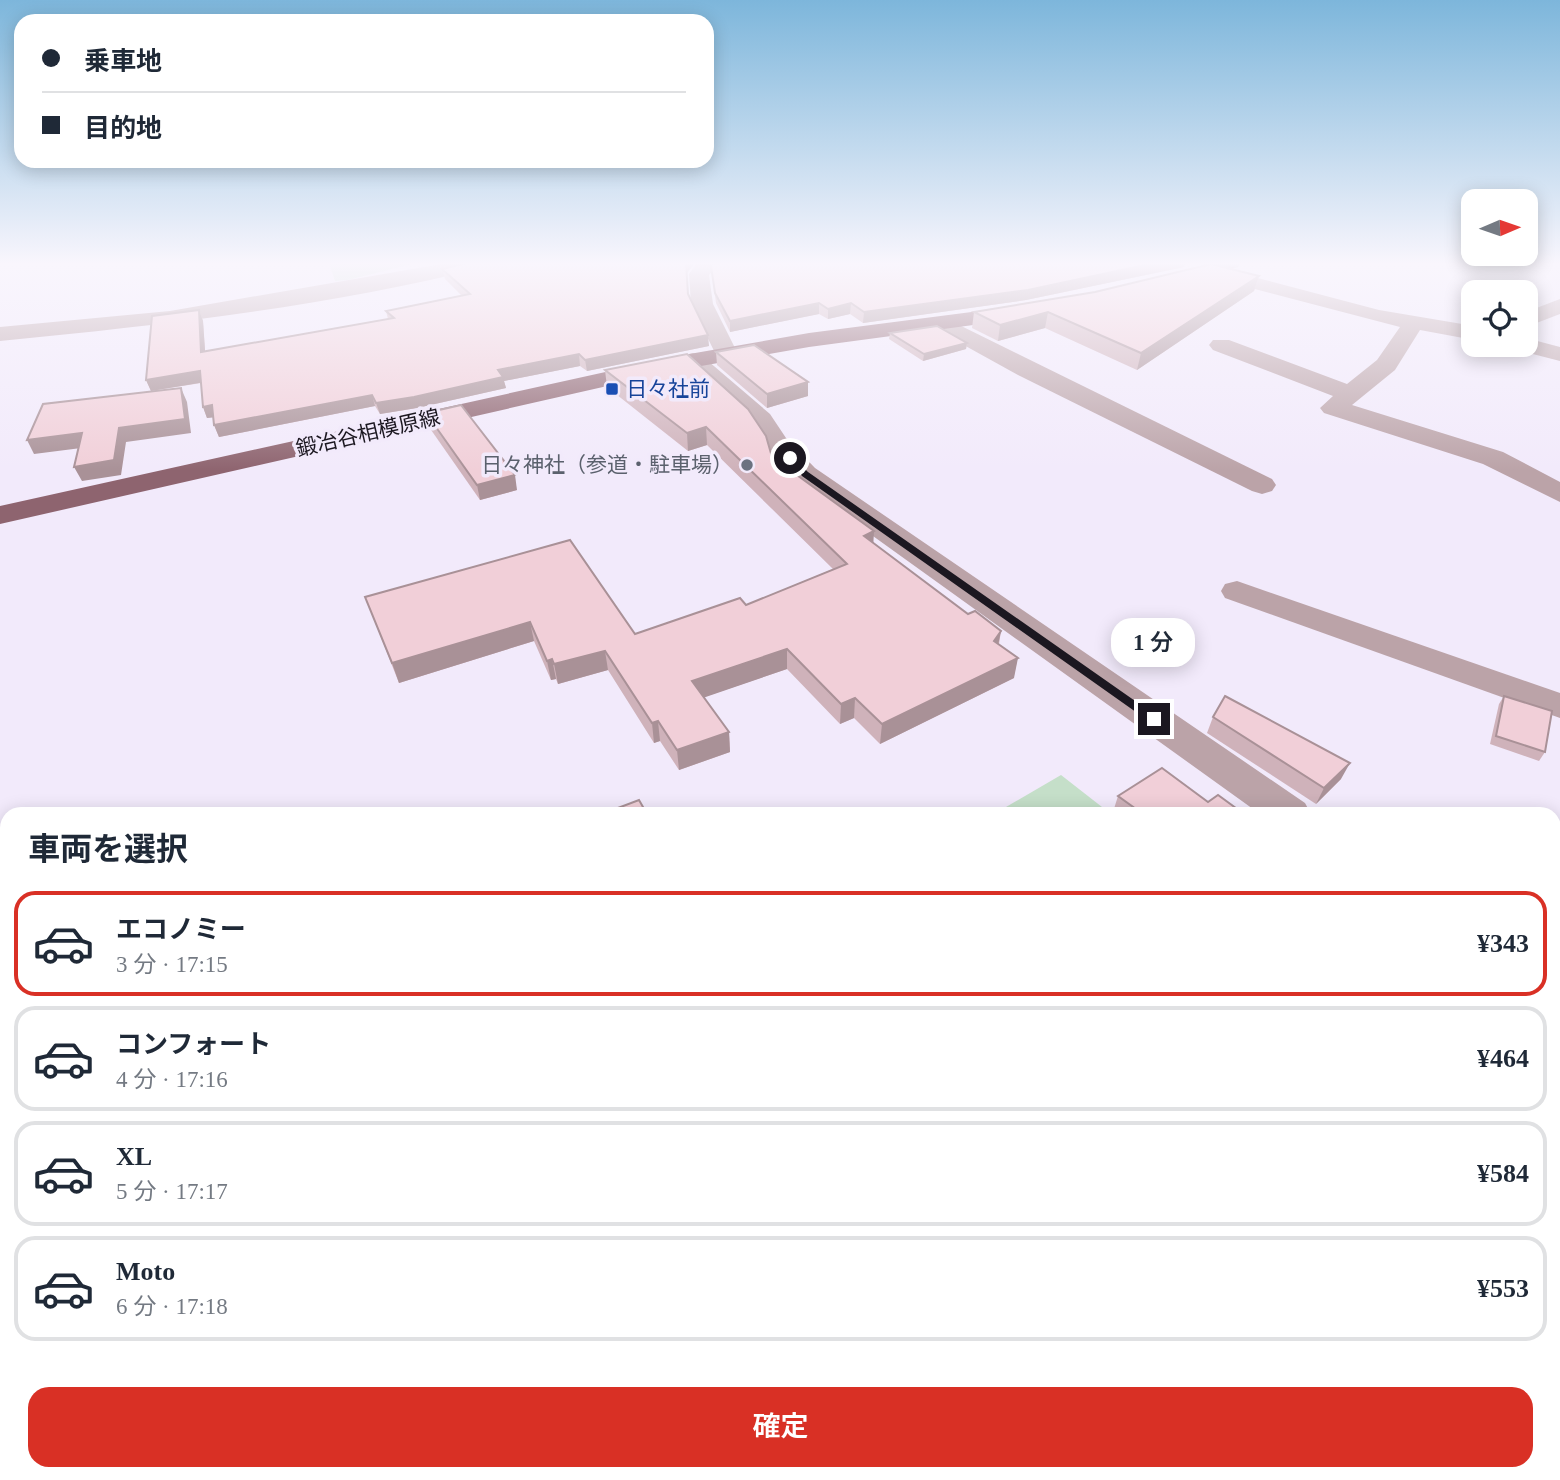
<!DOCTYPE html>
<html lang="ja">
<meta charset="utf-8">
<style>
:root{--surface:#fff;--page:#f2f2f3;--text:#1f2937;--muted:#747a83;--line:#e0e1e3;--accent:#d93025}
body{margin:0;font-family:"Times New Roman","Noto Sans JP",serif;background:var(--page);color:var(--text);height:100vh;display:flex;flex-direction:column;font-size:26px;white-space:nowrap}
*{box-sizing:border-box;margin:0}
p{font-size:23px;color:var(--muted)}
.icon{flex:none;width:38px;height:38px;fill:none;stroke:currentColor;stroke-width:2;stroke-linecap:round;stroke-linejoin:round}
.map{position:relative;flex:1;overflow:hidden}
.details{position:absolute;left:0px;top:807px;width:1561px;height:674px;display:flex;flex-direction:column;background:var(--surface);border-radius:21px 21px 0 0;box-shadow:0 4px 18px #0003}
.details>*{flex:none}
.guide{position:absolute;left:14px;top:14px;width:700px;height:154px;border-radius:21px;box-shadow:0 4px 18px #0003;display:grid;align-content:center;height:154px;padding:0 28px;background:var(--surface)}
.needle{width:46px;rotate:88deg}
.fabs{position:absolute;left:1461px;top:189px;display:grid;gap:14px}
.fabs a{display:grid;place-items:center;width:77px;height:77px;border-radius:14px;background:var(--surface);box-shadow:0 4px 18px #0003;font-size:35px}
.end{position:absolute;width:32px;height:32px;margin:-16px;border:9px solid #1b1720;background:#fff;box-shadow:0 0 0 4px #fff}
.from{border-radius:50%}
.bubble{position:absolute;height:49px;border-radius:21px;background:var(--surface);box-shadow:0 4px 18px #0003;font-size:23px;font-weight:600;line-height:49px;text-align:center}
.guide b{display:flex;align-items:center;gap:24px;height:66px;font-size:26px}
.guide b+b{border-top:2px solid var(--line)}
.guide i{width:18px;height:18px;background:var(--text)}
ul{padding:0;list-style:none}
li{display:flex;align-items:center;gap:21px;height:105px;margin:0 14px 10px;padding:0 14px;border:4px solid var(--line);border-radius:21px}
li div{flex:1}
li b{display:block;font-size:26px}
li em{font-style:normal;font-weight:600}
li.selected{border-color:var(--accent)}
li>.icon{width:63px;height:63px;stroke-width:1.5}
h2{padding:0 28px;font-size:32px;line-height:84px}
.cta{display:flex;gap:14px;margin-top:auto;padding:14px 28px}
.cta a{flex:1;height:80px;border-radius:21px;background:var(--accent);color:#fff;font-size:28px;font-weight:600;line-height:80px;text-align:center}
.map>svg:first-child{display:block}
</style>
<div class="map">
<svg width="1560" height="1480" viewBox="0 0 1560 1480">
<rect width="100%" height="100%" fill="#f2eafb"/>
<!-- green -->
<g fill="#c5dfc9">
<polygon points="329,263 416,263 348,280 335,281"/>
<polygon points="1061,775 1111,814 994,814"/>
</g>
<g fill="none" stroke-linecap="round" stroke-linejoin="round">
<!-- street -->
<g fill="#bba3a8" fill-rule="evenodd">
<path d="M 447,263 L 488,263 L 485,267 C 326,307 163,325 0,341 L 0,327 L 170,311 Z"/>
<polygon points="697,263 719,263 709,275 713,304 738,354 734,359 718,359 691,304 689,274"/>
<polygon points="1208,265 1379,310 1474,326 1474,340 1420,330 1395,370 1352,405 1503,452 1560,482 1560,502 1483,464 1324,413 1320,408 1333,396 1213,350 1209,345 1213,340 1229,340 1347,384 1377,360 1400,327 1201,275 1198,271"/>
<polygon points="1560,299 1560,314 1526,327 1526,312"/>
<polygon points="941,316 1272,479 1276,485 1272,491 1262,494 1252,491 1018,375 933,328 930,323"/>
<polygon points="1526,338 1560,347 1560,361 1517,350 1513,345 1526,345"/>
<polygon points="693,353 701,355 770,414 786,438 815,468 1305,803 1311,814 1260,814 795,480 765,449 750,425 685,365 681,360 685,355"/>
<polygon points="1237,581 1560,693 1560,718 1225,598 1221,591 1225,584"/>
<polygon points="1554,917 1560,919 1560,957 1554,955"/>
<polygon points="7,1082 7,1132 0,1135 0,1085"/>
<polygon points="376,1474 443,1474 445,1480 378,1480"/>
</g>
<!-- primary -->
<g fill="#8e646f" fill-rule="evenodd">
<polygon points="1209,263 1241,263 1238,267 1173,288 1162,282 1166,278"/>
<polygon points="1025,305 1033,307 1036,312 1033,317 809,347 678,370 0,524 0,506 678,356 809,333"/>
</g>
</g>
<!-- wall -->
<g fill="#cfb2ba">
<polygon points="695,263 686,274 688,294 709,346 587,371 580,366 504,381 506,388 417,408 380,414 375,406 219,437 214,425 213,417 207,418 203,407 201,383 151,391 146,380 199,310 203,321 205,352 388,319 386,311 462,296 445,279 442,269"/>
<polygon points="713,263 1185,263 1184,267 1026,300 863,323 850,314 828,319 819,314 730,332 716,303 712,276 711,266"/>
<polygon points="1259,276 1254,291 1137,370 1045,328 998,341 972,328 974,312"/>
<polygon points="890,333 967,343 966,349 923,361 889,339"/>
<polygon points="716,352 808,382 808,396 767,408 717,365"/>
<polygon points="605,370 772,457 874,543 968,614 1001,631 999,644 1014,678 880,744 854,718 840,724 787,669 704,697 729,732 730,752 679,770 660,741 654,743 608,670 558,684 556,679 551,680 534,641 399,683 365,597 635,634 746,605 833,569 707,445 688,451 607,387"/>
<polygon points="426,413 517,490 480,500 429,427"/>
<polygon points="1504,696 1545,752 1539,761 1490,744 1499,704"/>
<polygon points="1213,717 1341,779 1316,804 1207,733"/>
<polygon points="1118,796 1208,802 1244,814 1115,814 1113,812"/>
<polygon points="1560,827 1560,856 1554,850 1554,835"/>
<polygon points="1560,957 1560,1193 1554,1189 1554,965"/>
<polygon points="1560,1250 1560,1464 1554,1459 1554,1259"/>
</g>
<!-- shaded-wall -->
<g fill="#a99197">
<polygon points="686,263 695,263 686,274"/>
<polygon points="1154,263 1185,263 1184,267 1026,300 863,323 864,312"/>
<polygon points="1259,276 1254,291 1137,370 1141,353"/>
<polygon points="819,303 819,314 730,332 730,321"/>
<polygon points="851,303 850,314 828,319 828,309"/>
<polygon points="199,310 203,321 206,364 201,352"/>
<polygon points="1048,312 1045,328 998,341 1000,325"/>
<polygon points="708,335 709,346 587,371 585,360"/>
<polygon points="967,343 966,349 923,361 924,354"/>
<polygon points="579,354 580,366 504,381 506,388 417,408 380,414 376,403 498,370"/>
<polygon points="200,371 205,382 151,391 146,380"/>
<polygon points="808,382 808,396 767,408 767,394"/>
<polygon points="181,388 187,402 191,433 126,442 121,475 82,481 74,467 119,428"/>
<polygon points="372,395 375,406 219,437 214,425"/>
<polygon points="212,405 217,417 207,418 203,407"/>
<polygon points="706,427 707,445 688,451 687,433"/>
<polygon points="82,433 89,447 34,454 27,440"/>
<polygon points="515,475 517,490 480,500 477,485"/>
<polygon points="874,531 873,550 864,536"/>
<polygon points="530,622 534,641 399,683 392,663"/>
<polygon points="1001,631 997,650 994,641"/>
<polygon points="787,649 787,669 694,701 692,681"/>
<polygon points="605,651 608,670 558,684 554,664"/>
<polygon points="1018,658 1014,678 880,744 882,724"/>
<polygon points="552,659 556,679 551,680 547,661"/>
<polygon points="855,698 854,718 840,724 841,704"/>
<polygon points="658,721 660,741 654,743 652,723"/>
<polygon points="729,732 730,752 679,770 677,750"/>
<polygon points="1350,763 1341,779 1316,804 1324,788"/>
</g>
<!-- building -->
<g fill="#f1cfd8" stroke="#a99197" stroke-width="2">
<polygon points="467,263 686,263 688,294 708,335 585,360 579,354 498,370 503,377 414,397 376,403 372,395 214,425 212,405 203,407 200,371 146,380 152,316 199,310 201,352 394,318 386,311 470,294 442,269"/>
<polygon points="713,263 1154,263 1028,290 864,312 851,303 828,309 819,303 730,321 715,293 711,266"/>
<polygon points="1211,264 1259,276 1141,353 1048,312 1000,325 974,312 1095,292"/>
<polygon points="937,326 967,343 924,354 890,333"/>
<polygon points="754,345 808,382 767,394 716,352"/>
<polygon points="687,354 748,409 766,436 772,457 874,531 864,536 968,614 975,611 1001,631 994,641 1018,658 882,724 855,698 841,704 787,649 692,681 729,732 677,750 658,721 652,723 605,651 554,664 552,659 547,661 530,622 392,663 365,597 570,540 635,634 740,598 746,605 847,564 706,427 687,433 605,370"/>
<polygon points="181,388 185,419 119,428 114,460 74,467 82,433 27,440 43,404"/>
<polygon points="461,405 515,475 477,485 426,413"/>
<polygon points="1225,696 1350,763 1324,788 1213,717"/>
<polygon points="1504,696 1552,711 1545,752 1496,736"/>
<polygon points="1162,768 1208,802 1218,795 1244,814 1143,814 1118,796"/>
<polygon points="639,800 647,814 602,814"/>
<polygon points="1560,962 1560,1150 1554,1146 1554,969"/>
<polygon points="1560,1274 1560,1420 1554,1415 1554,1283"/>
</g>
<!-- sky -->
<linearGradient id="sky" x2="0" y2="1"><stop stop-color="#7db6db"/><stop offset="0.56" stop-color="#f9f6fd"/><stop offset="1" stop-color="#f9f6fd" stop-opacity="0"/></linearGradient>
<rect width="1560" height="471" fill="url(#sky)"/>
<!-- route -->
<polygon fill="#1b1720" points="787,457 793,457 808,472 1158,717 1158,722 1150,722 802,476"/>
<!-- markers -->
<rect fill="#1a4fb4" stroke="#f2eafb" stroke-width="2.5" x="605" y="382" width="14" height="14" rx="3.5"/>
<circle fill="#6b7280" stroke="#f2eafb" stroke-width="2.5" cx="747" cy="465" r="7"/>
<g text-anchor="middle" dominant-baseline="central" stroke-width="7" stroke-linejoin="round" paint-order="stroke">
<!-- far-transit labels -->
<g font-size="21" fill="#164399" stroke="#f2eafb" text-anchor="start">
<text x="626" y="389">日々社前</text>
</g>
<!-- far-street labels -->
<g font-size="21" fill="#1b1720" stroke="#f2eafb">
<text transform="translate(368 433) rotate(-13)">鍛冶谷相模原線</text>
</g>
<!-- far-worship labels -->
<g font-size="21" fill="#5b616d" stroke="#f2eafb" text-anchor="end">
<text x="733" y="465">日々神社（参道・駐車場）</text>
</g>
</g>
</svg>
<div class="fabs">
<a><svg class="needle" viewBox="-14 -14 28 28"><path d="M0-13l5 13h-10z" fill="#e53935"/><path d="M0 13l5-13h-10z" fill="#747a83"/></svg></a>
<a><svg class="icon" aria-label="locate" viewBox="0 0 24 24"><circle cx="12" cy="12" r="6"/><path d="M12 2v4M12 18v4M2 12h4M18 12h4"/></svg></a>
</div>
<i class="end from" style="left:790px;top:458px"></i>
<i class="end" style="left:1154px;top:719px"></i>
<div class="bubble" style="left:1111px;top:618px;width:84px">1 分</div>
<div class="guide">
<b><i class="from"></i>乗車地</b>
<b><i></i>目的地</b>
</div>
<section class="details">
<h2>車両を選択</h2>
<ul>
<li class="selected"><svg class="icon" aria-label="car" viewBox="0 0 24 24"><path d="M5 17H2v-5l4-1 3-4h7l3 4 3 1v5h-3M9 17h6M6 11h13"/><circle cx="7" cy="17" r="2"/><circle cx="17" cy="17" r="2"/></svg><div><b>エコノミー</b><p>3 分 · 17:15</p></div><em>¥343</em></li>
<li><svg class="icon" aria-label="car" viewBox="0 0 24 24"><path d="M5 17H2v-5l4-1 3-4h7l3 4 3 1v5h-3M9 17h6M6 11h13"/><circle cx="7" cy="17" r="2"/><circle cx="17" cy="17" r="2"/></svg><div><b>コンフォート</b><p>4 分 · 17:16</p></div><em>¥464</em></li>
<li><svg class="icon" aria-label="car" viewBox="0 0 24 24"><path d="M5 17H2v-5l4-1 3-4h7l3 4 3 1v5h-3M9 17h6M6 11h13"/><circle cx="7" cy="17" r="2"/><circle cx="17" cy="17" r="2"/></svg><div><b>XL</b><p>5 分 · 17:17</p></div><em>¥584</em></li>
<li><svg class="icon" aria-label="car" viewBox="0 0 24 24"><path d="M5 17H2v-5l4-1 3-4h7l3 4 3 1v5h-3M9 17h6M6 11h13"/><circle cx="7" cy="17" r="2"/><circle cx="17" cy="17" r="2"/></svg><div><b>Moto</b><p>6 分 · 17:18</p></div><em>¥553</em></li>
</ul>
<div class="cta"><a>確定</a></div>
</section>
</div>
